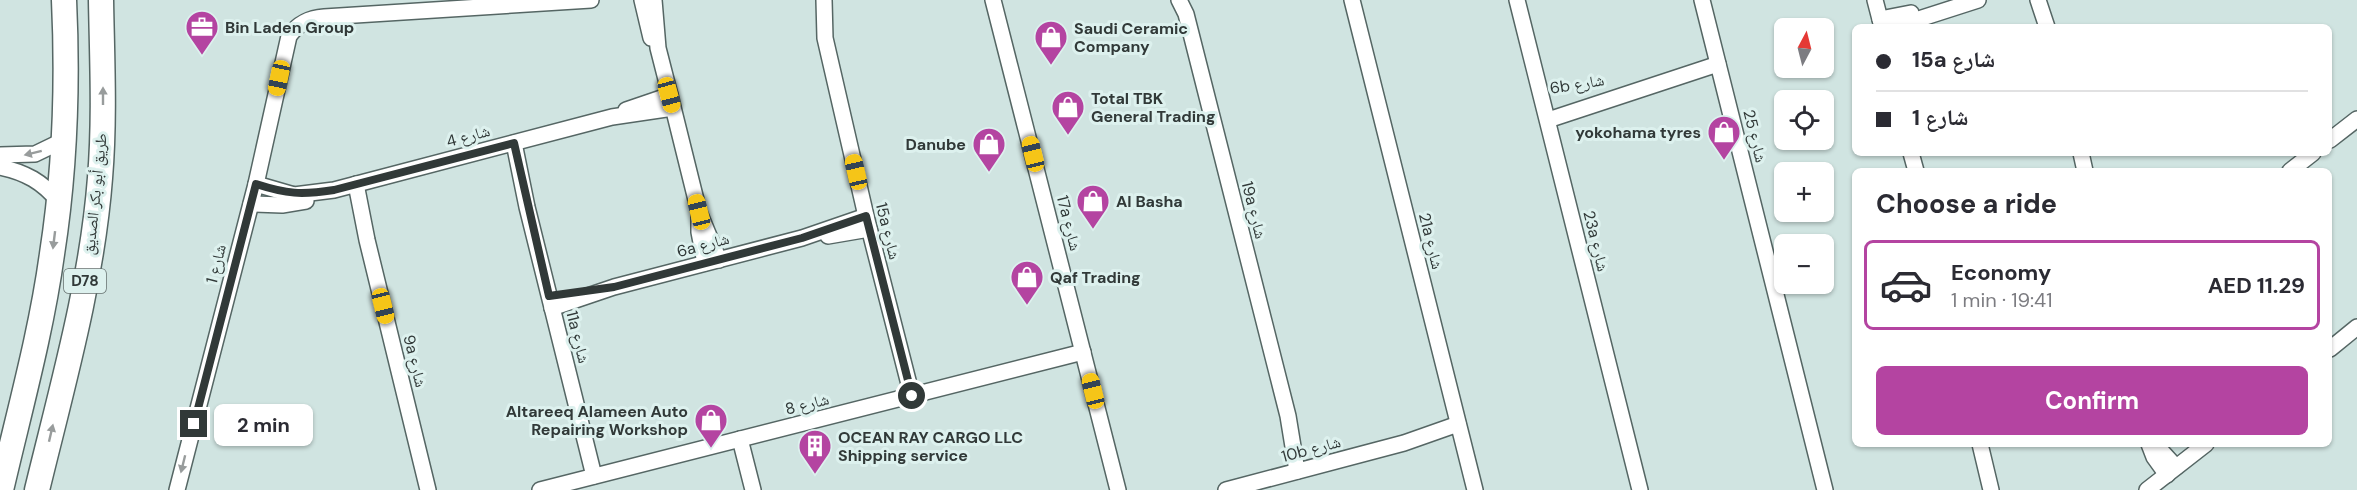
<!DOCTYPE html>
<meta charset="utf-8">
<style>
:root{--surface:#fff;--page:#f2f2f3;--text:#2b2b33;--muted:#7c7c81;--line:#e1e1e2;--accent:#b444a1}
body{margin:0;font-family:"DM Sans","Noto Naskh Arabic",sans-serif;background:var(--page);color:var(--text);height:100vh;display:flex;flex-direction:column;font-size:22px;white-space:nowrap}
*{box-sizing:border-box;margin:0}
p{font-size:20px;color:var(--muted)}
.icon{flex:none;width:33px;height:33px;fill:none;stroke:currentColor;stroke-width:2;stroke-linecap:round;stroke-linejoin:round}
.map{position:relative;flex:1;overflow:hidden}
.sheet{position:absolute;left:1852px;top:168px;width:480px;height:279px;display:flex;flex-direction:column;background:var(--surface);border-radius:9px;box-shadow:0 2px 4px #0004}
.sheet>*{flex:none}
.banner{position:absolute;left:1852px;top:24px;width:480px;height:132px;border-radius:9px;box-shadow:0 2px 4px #0004;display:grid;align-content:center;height:132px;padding:0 24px;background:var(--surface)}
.needle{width:39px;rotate:7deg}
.tools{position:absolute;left:1774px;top:18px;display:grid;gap:12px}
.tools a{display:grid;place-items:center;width:60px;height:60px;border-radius:9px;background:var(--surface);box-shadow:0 2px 4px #0004;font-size:30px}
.end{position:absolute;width:27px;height:27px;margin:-14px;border:8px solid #313938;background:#fff;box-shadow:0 0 0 3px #fff}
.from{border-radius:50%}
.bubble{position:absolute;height:42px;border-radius:9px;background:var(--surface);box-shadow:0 2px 4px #0004;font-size:20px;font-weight:700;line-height:42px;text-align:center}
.car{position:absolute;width:18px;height:36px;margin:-18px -9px;border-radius:8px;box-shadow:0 0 4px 2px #0007;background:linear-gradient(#f5c518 24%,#345 0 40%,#f5c518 0 76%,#345 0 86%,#f5c518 0)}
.banner b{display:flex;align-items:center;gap:21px;height:57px;font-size:22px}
.banner b+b{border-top:2px solid var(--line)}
.banner i{width:15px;height:15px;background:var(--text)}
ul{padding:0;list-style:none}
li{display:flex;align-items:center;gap:18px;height:90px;margin:0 12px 9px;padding:0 12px;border:3px solid var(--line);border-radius:9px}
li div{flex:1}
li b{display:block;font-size:22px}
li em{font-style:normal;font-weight:700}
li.selected{border-color:var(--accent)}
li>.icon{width:54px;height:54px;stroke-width:1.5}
h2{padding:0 24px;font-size:27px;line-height:72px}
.button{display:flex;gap:12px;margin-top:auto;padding:12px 24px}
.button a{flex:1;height:69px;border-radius:9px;background:var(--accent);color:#fff;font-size:24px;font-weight:700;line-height:69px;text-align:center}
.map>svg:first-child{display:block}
</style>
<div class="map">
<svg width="2357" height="490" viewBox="0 0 2357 490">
<rect width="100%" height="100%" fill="#d0e4e1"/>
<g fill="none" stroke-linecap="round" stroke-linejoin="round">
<!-- minor casing -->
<g stroke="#556664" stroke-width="18">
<g id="minor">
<polyline points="642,0 651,38"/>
<polyline points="654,0 658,48 670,95 699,212 719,260"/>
<polyline points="824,0 825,38 866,216 912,396"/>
<polyline points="993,0 1118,490"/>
<polyline points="1179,0 1186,14 1288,416 1297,471"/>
<polyline points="1352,0 1475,490"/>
<polyline points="1517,0 1640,490"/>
<polyline points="1702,0 1825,490"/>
<polyline points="1875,0 1882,27"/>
<polyline points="2038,0 2047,27"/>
<polyline points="1880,19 1911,13"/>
<polyline points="1894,27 1978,0"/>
<polyline points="626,110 670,95"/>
<polyline points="1548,120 1718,64"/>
<polyline points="2330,140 2357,119"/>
<polyline points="514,143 527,207 594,476"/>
<polyline points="1911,153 1916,171"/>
<polyline points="2081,153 2085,171"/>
<polyline points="0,155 35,154 64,140"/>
<path d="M 0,167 C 25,172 43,182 59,202"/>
<polyline points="2290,171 2313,153"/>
<polyline points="256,184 294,195 334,190 612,117 673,108"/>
<polyline points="356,184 367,240 428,490"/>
<polyline points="251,204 282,205 306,201"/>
<polyline points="699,215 699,232 705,263"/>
<polyline points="828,236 869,229"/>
<polyline points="552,308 614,287 802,238 866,216"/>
<polyline points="2330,349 2357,327"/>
<polyline points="740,439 753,490"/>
<polyline points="1980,444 1991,490"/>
<polyline points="2149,444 2154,457 2167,475"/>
<polyline points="2155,444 2176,467"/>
<path d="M 177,490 L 256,184 L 289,36 C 298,24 308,18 324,17 L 591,0"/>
<polyline points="540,490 1083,352"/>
<polyline points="1226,490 1404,443 1458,424"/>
<polyline points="2147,490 2206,444"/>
</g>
</g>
<!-- primary casing -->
<g stroke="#556664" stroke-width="27">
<g id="primary">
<path d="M 1,490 C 19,412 41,334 52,254 C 65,170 68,85 64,0"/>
<path d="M 37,490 C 62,387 92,283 100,178 C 105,118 102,59 101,0"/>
</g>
</g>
<!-- minor -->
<use href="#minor" stroke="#fff" stroke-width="15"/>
<!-- primary -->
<use href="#primary" stroke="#fff" stroke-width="24"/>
</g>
<!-- one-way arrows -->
<defs><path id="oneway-solid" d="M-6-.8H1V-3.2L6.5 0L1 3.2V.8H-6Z" transform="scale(1.5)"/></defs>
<g fill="#989c9c">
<use href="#oneway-solid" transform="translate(103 96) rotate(-90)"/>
<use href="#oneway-solid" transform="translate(33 153) rotate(166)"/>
<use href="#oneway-solid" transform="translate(54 240) rotate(97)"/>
<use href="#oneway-solid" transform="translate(51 433) rotate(-77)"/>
<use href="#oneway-solid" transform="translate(183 464) rotate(104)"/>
</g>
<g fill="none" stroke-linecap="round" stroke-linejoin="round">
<!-- route -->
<path stroke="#313938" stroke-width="8" d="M 194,424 L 256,184 C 287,194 301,195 334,190 L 514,143 L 549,296 L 614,287 L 802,238 L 866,216 L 912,396"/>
</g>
<!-- icons -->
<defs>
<g id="office-pin" transform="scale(1.725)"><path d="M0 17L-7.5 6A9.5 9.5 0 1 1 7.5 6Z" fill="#b444a1" stroke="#ddf1ee"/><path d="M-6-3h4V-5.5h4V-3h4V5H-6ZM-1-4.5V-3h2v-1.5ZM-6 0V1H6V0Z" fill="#fff"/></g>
<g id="shop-pin" transform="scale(1.725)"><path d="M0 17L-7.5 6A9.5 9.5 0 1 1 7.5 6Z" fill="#b444a1" stroke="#ddf1ee"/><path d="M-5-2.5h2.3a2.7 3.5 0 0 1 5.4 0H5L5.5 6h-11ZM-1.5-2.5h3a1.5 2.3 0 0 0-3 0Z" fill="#fff"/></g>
<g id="building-pin" transform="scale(1.725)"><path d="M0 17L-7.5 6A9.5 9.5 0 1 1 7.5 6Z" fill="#b444a1" stroke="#ddf1ee"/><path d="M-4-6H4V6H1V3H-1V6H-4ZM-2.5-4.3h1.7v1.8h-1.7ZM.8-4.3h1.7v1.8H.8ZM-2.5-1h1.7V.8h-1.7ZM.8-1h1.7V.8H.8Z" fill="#fff"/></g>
</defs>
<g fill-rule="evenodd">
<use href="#office-pin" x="202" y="27"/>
<use href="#shop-pin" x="1051" y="37"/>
<use href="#shop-pin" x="1068" y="107"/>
<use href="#shop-pin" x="1724" y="132"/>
<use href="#shop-pin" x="989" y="144"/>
<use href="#shop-pin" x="1093" y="201"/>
<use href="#shop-pin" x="1027" y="277"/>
<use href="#shop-pin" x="711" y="420"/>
<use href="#building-pin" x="815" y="446"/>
</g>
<g text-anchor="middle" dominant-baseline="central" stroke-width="6" stroke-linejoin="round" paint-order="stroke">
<!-- shield labels -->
<rect fill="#ddf1ee" stroke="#65706f" stroke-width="1.5" x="64" y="269" width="42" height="24" rx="4.5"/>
<g font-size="15" font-weight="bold" fill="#313938">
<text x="85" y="281">D78</text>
</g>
<!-- poi labels -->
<g font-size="16" font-weight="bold" fill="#313938" stroke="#ddf1ee" text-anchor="start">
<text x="225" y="27">Bin Laden Group</text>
<text x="1074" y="28">Saudi Ceramic<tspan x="1074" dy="18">Company</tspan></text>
<text x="1091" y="98">Total TBK<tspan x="1091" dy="18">General Trading</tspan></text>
<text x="1701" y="132" text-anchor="end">yokohama tyres</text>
<text x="966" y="144" text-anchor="end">Danube</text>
<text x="1116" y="201">Al Basha</text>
<text x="1050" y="277">Qaf Trading</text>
<text x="688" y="411" text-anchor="end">Altareeq Alameen Auto<tspan x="688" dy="18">Repairing Workshop</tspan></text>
<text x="838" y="437">OCEAN RAY CARGO LLC<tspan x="838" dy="18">Shipping service</tspan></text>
</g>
<!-- street labels -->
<g font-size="16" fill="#313938" stroke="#ddf1ee">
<text transform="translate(1577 84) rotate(-9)">6b شارع</text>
<text transform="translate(468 136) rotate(-15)">شارع 4</text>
<text transform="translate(1755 136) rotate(76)">شارع 25</text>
<text transform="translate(95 194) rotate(-84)">طريق أبو بكر الصديق</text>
<text transform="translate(1254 210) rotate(76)">19a شارع</text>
<text transform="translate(1069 223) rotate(76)">17a شارع</text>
<text transform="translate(888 231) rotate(76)">15a شارع</text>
<text transform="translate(1431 241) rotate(76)">21a شارع</text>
<text transform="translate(1596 241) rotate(76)">23a شارع</text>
<text transform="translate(703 245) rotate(-15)">6a شارع</text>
<text transform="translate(216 264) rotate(-76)">شارع 1</text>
<text transform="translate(578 337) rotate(76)">11a شارع</text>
<text transform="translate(415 361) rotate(76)">9a شارع</text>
<text transform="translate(807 404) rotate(-14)">شارع 8</text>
<text transform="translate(1311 449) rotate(-15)">10b شارع</text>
</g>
</g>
</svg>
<div class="tools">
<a><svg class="needle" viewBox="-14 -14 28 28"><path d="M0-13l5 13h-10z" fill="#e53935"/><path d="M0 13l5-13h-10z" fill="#7c7c81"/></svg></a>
<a><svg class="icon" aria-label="locate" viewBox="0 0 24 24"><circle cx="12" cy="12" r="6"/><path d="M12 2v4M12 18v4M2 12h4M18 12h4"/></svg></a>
<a>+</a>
<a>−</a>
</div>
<i class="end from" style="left:912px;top:396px"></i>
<i class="end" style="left:194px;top:424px"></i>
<div class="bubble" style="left:214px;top:404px;width:99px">2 min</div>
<i class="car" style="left:279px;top:78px;rotate:192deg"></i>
<i class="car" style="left:669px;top:95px;rotate:165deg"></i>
<i class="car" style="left:1033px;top:154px;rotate:346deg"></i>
<i class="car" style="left:856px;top:172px;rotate:347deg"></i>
<i class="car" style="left:699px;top:212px;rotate:346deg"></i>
<i class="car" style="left:383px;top:306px;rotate:166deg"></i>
<i class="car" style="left:1093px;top:391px;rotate:346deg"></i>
<div class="banner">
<b><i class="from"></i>15a شارع</b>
<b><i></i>شارع 1</b>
</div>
<section class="sheet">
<h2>Choose a ride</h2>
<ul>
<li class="selected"><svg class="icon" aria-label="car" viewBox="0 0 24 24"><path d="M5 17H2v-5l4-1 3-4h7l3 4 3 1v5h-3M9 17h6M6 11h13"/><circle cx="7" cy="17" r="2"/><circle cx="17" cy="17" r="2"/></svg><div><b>Economy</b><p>1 min · 19:41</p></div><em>AED 11.29</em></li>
</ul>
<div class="button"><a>Confirm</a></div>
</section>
</div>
